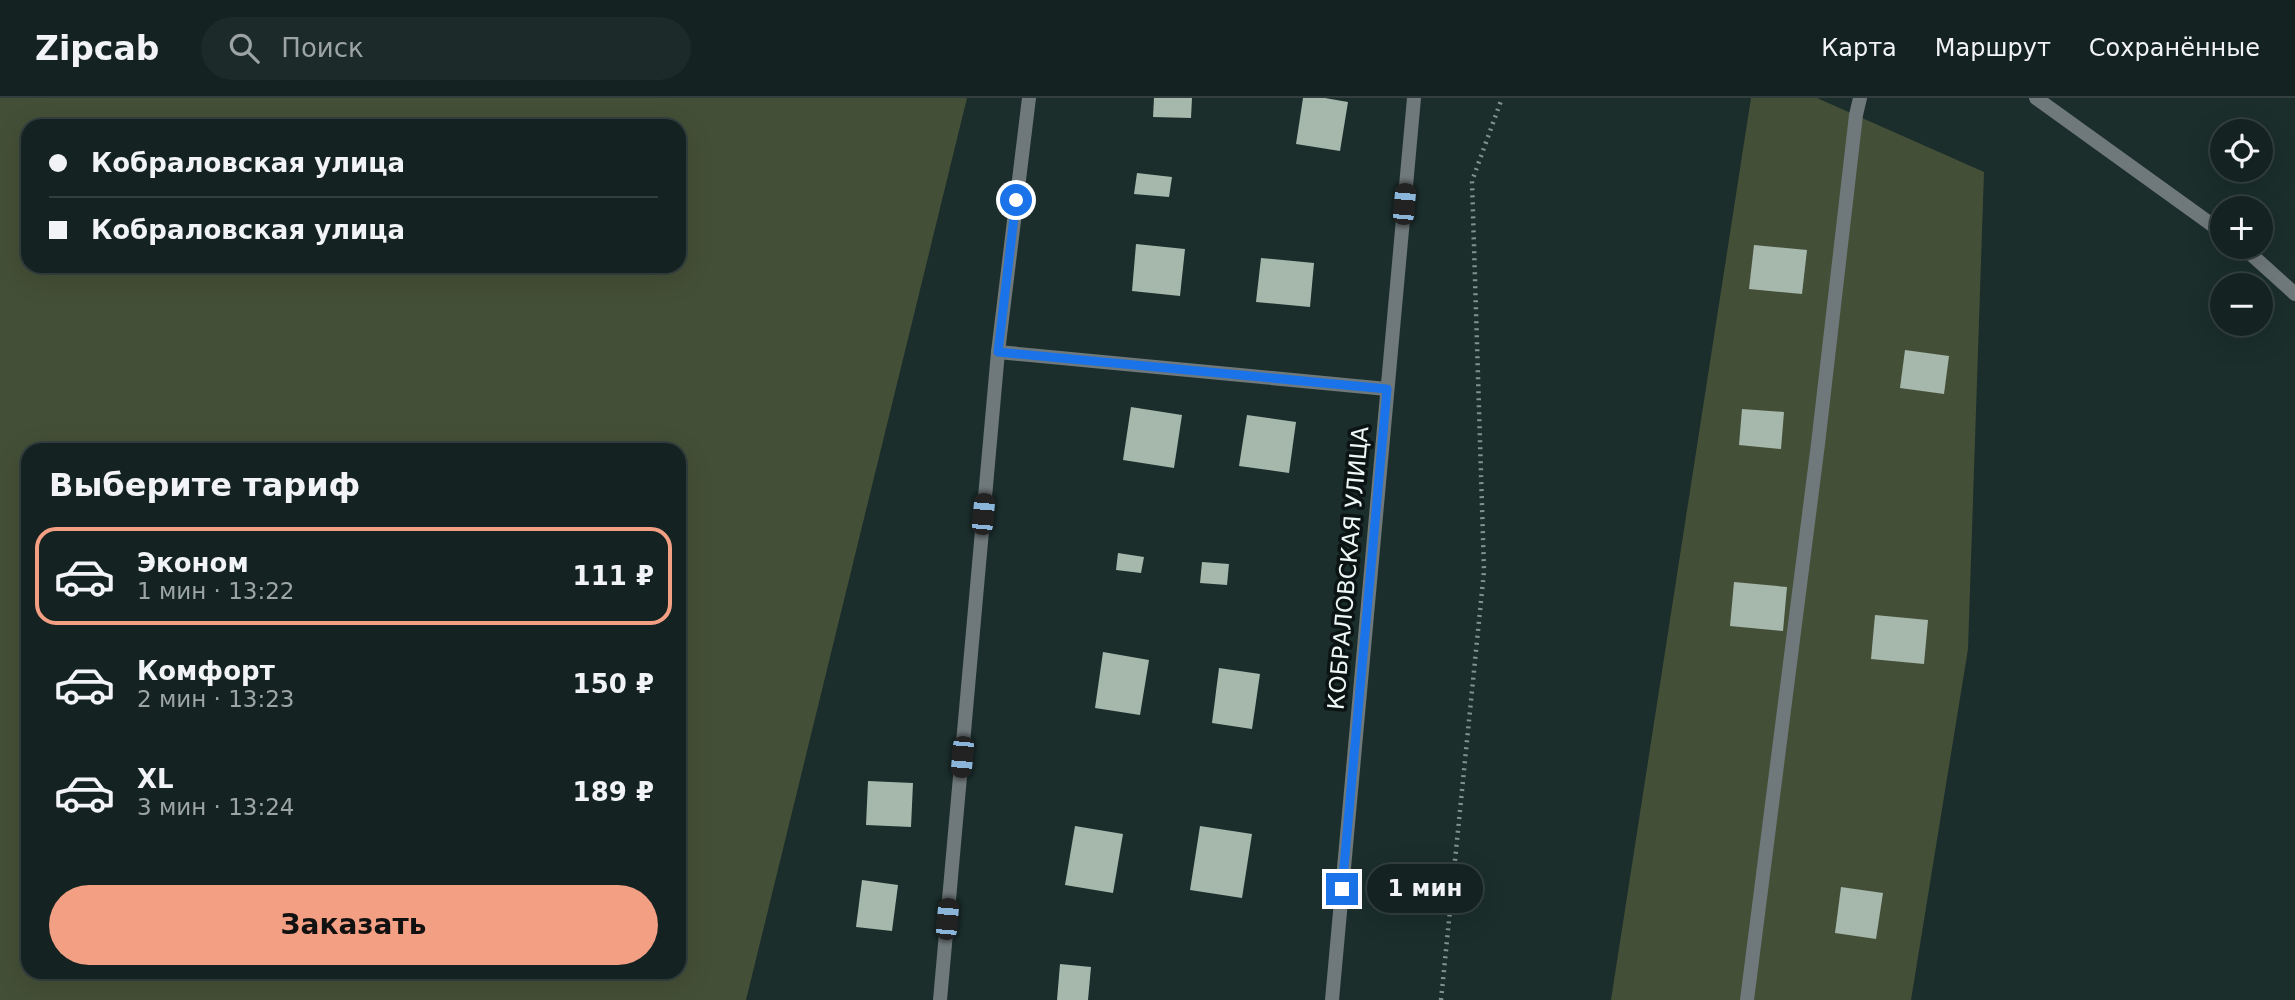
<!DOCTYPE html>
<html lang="ru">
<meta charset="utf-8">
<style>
:root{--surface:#142221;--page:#1d2a2a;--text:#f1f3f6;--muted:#9da4a5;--line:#333f3f;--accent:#f39f83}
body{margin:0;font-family:"DejaVu Sans",sans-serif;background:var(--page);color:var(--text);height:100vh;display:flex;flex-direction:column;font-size:26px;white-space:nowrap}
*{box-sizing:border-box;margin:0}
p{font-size:23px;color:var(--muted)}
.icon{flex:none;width:38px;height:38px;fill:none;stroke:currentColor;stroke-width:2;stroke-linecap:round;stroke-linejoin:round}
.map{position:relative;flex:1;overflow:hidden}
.details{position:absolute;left:21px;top:345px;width:665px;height:536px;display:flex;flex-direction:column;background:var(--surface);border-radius:21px;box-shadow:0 7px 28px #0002,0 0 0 2px var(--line)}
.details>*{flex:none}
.guide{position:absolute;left:21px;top:21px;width:665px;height:154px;border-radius:21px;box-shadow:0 7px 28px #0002,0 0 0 2px var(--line);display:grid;align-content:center;height:154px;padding:0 28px;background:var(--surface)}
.controls{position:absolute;left:2210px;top:21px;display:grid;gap:14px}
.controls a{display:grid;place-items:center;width:63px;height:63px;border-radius:50%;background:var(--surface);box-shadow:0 7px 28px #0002,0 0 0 2px var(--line);font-size:35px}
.end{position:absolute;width:32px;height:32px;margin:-16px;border:9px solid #1a73e8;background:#fff;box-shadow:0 0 0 4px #fff}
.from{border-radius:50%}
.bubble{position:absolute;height:49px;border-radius:24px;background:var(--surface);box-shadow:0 7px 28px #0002,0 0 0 2px var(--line);font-size:23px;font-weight:700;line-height:49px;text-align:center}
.car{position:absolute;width:21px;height:42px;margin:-21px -10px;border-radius:9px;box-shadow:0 0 5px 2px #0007;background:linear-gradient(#222 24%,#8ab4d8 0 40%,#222 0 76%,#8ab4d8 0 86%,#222 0)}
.guide b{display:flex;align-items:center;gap:24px;height:66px;font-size:26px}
.guide b+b{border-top:2px solid var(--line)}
.guide i{width:18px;height:18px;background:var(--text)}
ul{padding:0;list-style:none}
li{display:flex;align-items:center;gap:21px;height:98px;margin:0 14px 10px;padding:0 14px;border:4px solid transparent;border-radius:21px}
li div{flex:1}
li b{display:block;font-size:26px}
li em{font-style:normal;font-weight:700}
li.active{border-color:var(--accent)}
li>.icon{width:63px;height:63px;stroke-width:1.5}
h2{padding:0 28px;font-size:32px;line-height:84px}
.button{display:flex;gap:14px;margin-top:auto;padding:14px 28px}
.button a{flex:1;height:80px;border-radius:42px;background:var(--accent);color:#111;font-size:28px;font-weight:700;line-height:80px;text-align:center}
header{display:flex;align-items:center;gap:42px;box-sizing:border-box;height:98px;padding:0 35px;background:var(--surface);border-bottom:2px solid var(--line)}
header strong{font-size:33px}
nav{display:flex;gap:38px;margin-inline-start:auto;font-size:24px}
.search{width:490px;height:63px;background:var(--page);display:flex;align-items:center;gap:18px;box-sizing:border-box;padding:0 24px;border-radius:38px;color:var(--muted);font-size:26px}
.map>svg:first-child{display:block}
</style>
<header>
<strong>Zipcab</strong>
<div class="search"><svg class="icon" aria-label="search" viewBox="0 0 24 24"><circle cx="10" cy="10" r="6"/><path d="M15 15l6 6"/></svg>Поиск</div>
<nav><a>Карта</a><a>Маршрут</a><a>Сохранённые</a></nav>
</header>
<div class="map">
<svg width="2295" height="902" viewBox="0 0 2295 902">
<rect width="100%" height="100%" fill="#1b2e2c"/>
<!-- green -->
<g fill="#444f37" fill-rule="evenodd">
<path d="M 0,0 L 967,0 L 746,902 L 0,902 ZM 28,28 L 679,28 L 679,168 L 28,168 ZM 28,352 L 679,352 L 679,873 L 28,873 Z"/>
<polygon points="1751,0 1817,0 1984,74 1968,551 1911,902 1611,902"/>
</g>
<!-- building -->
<g fill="#a6b7ac">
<polygon points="1154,0 1192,0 1191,20 1153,19"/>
<polygon points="1303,0 1325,0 1348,4 1340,53 1296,46"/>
<polygon points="1137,75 1172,79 1169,99 1134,96"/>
<polygon points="1136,146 1185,151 1180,198 1132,193"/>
<polygon points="1754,147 1807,152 1802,196 1749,191"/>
<polygon points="1261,160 1314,165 1310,209 1256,204"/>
<polygon points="1905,252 1949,258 1944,296 1900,290"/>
<polygon points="1131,309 1182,317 1174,370 1123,362"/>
<polygon points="1742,311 1784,314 1781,351 1739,347"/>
<polygon points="1247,317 1296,324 1289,375 1239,368"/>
<polygon points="1118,455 1144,459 1141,475 1116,472"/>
<polygon points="1202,464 1229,466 1227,487 1200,485"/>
<polygon points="1734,484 1787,489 1783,533 1730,528"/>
<polygon points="1875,517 1928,522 1924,566 1871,561"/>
<polygon points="1103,554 1149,562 1140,617 1095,610"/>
<polygon points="1219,570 1260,576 1252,631 1212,625"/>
<polygon points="868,683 913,685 911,729 866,727"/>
<polygon points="1075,728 1123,736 1113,795 1065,787"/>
<polygon points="1200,728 1252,736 1242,800 1190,792"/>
<polygon points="862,782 898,787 892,833 856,829"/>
<polygon points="1841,789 1883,795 1876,841 1835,835"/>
<polygon points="1060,866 1091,869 1088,902 1057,902"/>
</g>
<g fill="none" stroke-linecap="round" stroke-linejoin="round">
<!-- path -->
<polyline stroke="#839291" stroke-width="4.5" stroke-dasharray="2 5" stroke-linecap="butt" points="1441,902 1484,473 1472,83 1502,0"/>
<!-- minor -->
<g stroke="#6f787a" stroke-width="14">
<polyline points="998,254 1387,291"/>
<polyline points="940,902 998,254 1029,0"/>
<polyline points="1332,902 1414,0"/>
<polyline points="1747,902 1818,346 1856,17 1860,0"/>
</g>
<!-- tertiary -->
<g stroke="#6f787a" stroke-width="14">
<polyline points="2036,0 2222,134"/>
<polyline points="2243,149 2295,196"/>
</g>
</g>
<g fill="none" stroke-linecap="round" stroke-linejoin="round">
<!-- route -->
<polyline stroke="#1a73e8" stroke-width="9" points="1016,102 998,254 1387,291 1342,791"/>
</g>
<g text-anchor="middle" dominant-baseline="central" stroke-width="7" stroke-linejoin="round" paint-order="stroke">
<!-- street labels -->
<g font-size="23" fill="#ecf7f6" stroke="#0c1413">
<text transform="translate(1348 470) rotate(-85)">КОБРАЛОВСКАЯ УЛИЦА</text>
</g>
</g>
</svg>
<div class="controls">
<a><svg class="icon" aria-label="locate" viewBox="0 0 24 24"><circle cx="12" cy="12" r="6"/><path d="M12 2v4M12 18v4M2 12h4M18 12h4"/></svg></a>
<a>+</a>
<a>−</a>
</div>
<i class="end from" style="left:1016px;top:102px"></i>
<i class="end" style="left:1342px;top:791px"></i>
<div class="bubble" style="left:1367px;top:766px;width:116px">1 мин</div>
<i class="car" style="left:1404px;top:106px;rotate:5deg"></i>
<i class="car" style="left:983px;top:416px;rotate:5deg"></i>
<i class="car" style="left:962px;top:659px;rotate:185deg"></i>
<i class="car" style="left:947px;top:821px;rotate:5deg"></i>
<div class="guide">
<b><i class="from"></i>Кобраловская улица</b>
<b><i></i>Кобраловская улица</b>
</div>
<section class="details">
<h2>Выберите тариф</h2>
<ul>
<li class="active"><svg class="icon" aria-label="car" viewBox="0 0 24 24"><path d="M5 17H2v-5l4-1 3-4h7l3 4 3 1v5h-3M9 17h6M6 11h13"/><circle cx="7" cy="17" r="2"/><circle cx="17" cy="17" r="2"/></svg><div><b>Эконом</b><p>1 мин · 13:22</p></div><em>111 ₽</em></li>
<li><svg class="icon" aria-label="car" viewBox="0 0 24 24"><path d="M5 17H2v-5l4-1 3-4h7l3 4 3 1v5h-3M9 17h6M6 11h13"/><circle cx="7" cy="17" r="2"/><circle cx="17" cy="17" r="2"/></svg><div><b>Комфорт</b><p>2 мин · 13:23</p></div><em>150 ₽</em></li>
<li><svg class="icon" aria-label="car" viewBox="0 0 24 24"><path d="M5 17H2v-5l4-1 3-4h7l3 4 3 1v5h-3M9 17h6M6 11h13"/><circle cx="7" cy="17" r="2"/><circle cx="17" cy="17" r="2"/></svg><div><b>XL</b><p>3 мин · 13:24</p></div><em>189 ₽</em></li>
</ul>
<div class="button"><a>Заказать</a></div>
</section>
</div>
